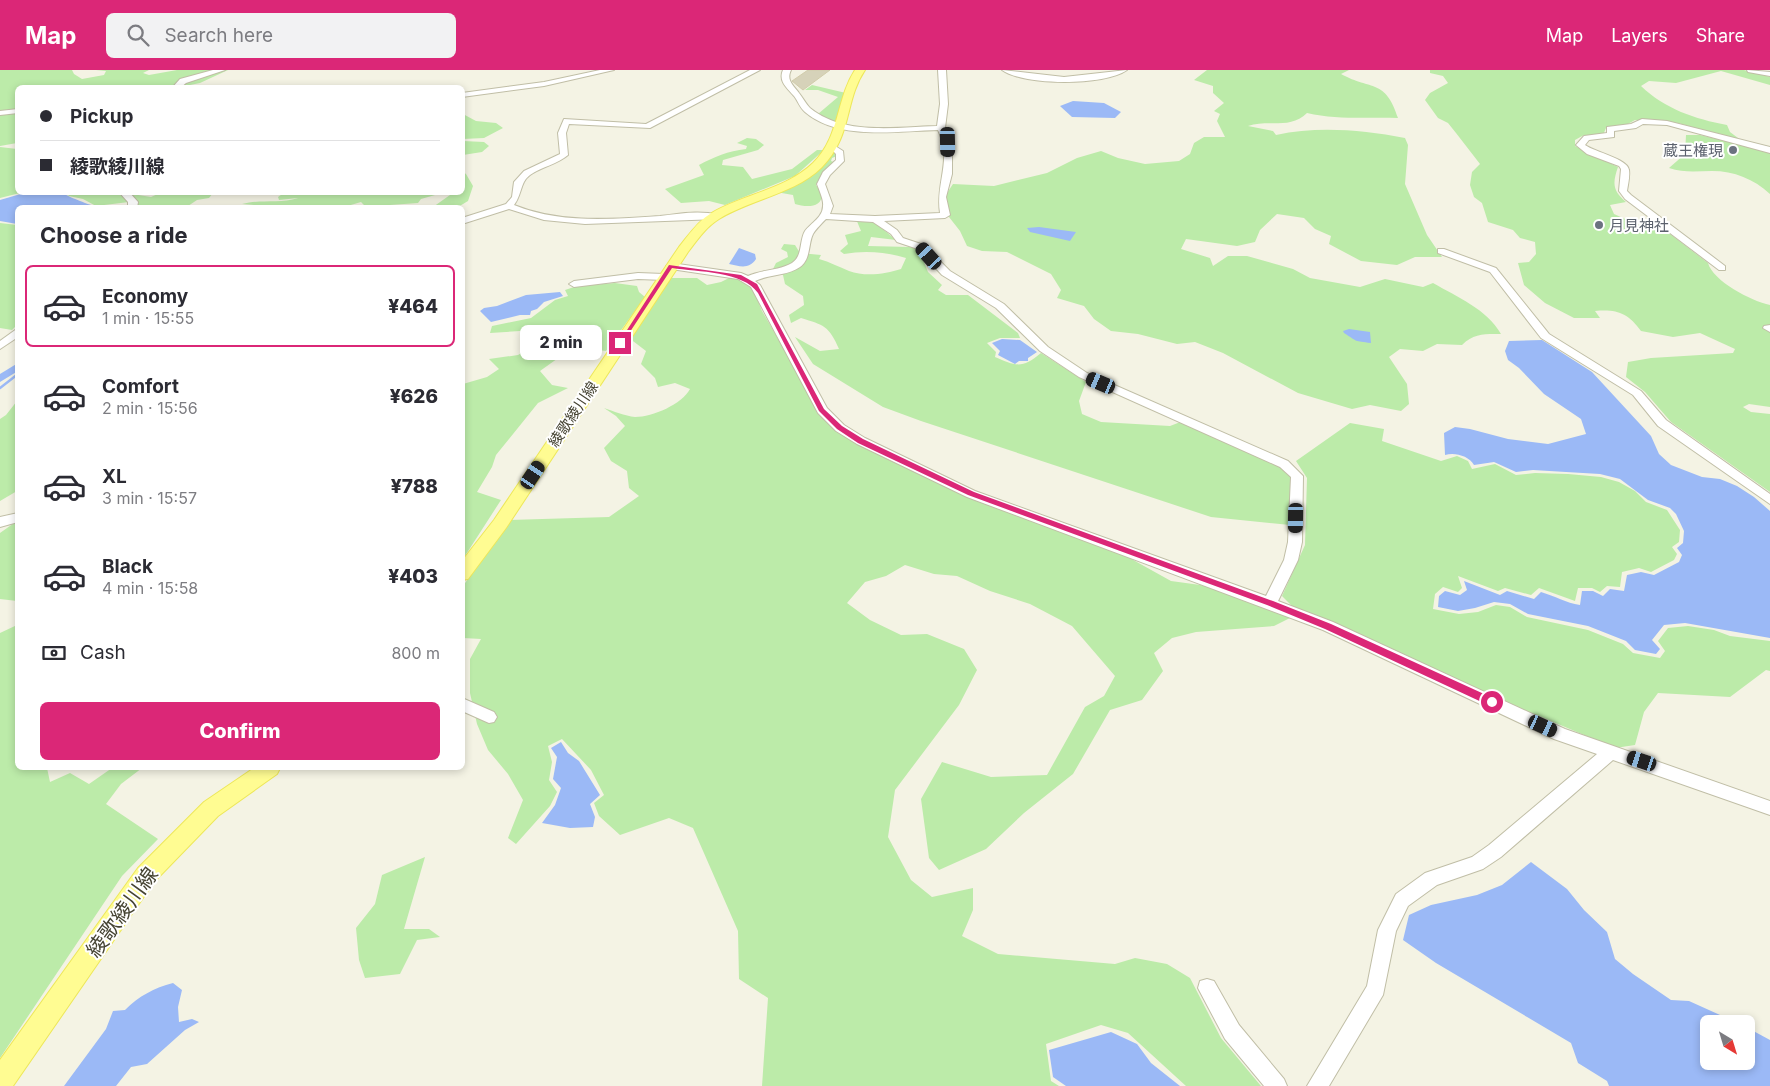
<!DOCTYPE html>
<meta charset="utf-8">
<style>
:root{--surface:#fff;--page:#f2f2f3;--text:#2b2b33;--muted:#7c7c81;--line:#e1e1e2;--accent:#db2777}
body{margin:0;font-family:Inter,"Noto Sans JP",sans-serif;background:var(--page);color:var(--text);height:100vh;display:flex;flex-direction:column;font-size:19px;white-space:nowrap}
*{box-sizing:border-box;margin:0}
p{font-size:16px;color:var(--muted)}
.icon{flex:none;width:28px;height:28px;fill:none;stroke:currentColor;stroke-width:2;stroke-linecap:round;stroke-linejoin:round}
.map{position:relative;flex:1;overflow:hidden}
.details{position:absolute;left:15px;top:135px;width:450px;height:565px;display:flex;flex-direction:column;background:var(--surface);border-radius:8px;box-shadow:0 2px 8px #0003}
.details>*{flex:none}
.top-card{position:absolute;left:15px;top:15px;width:450px;height:110px;border-radius:8px;box-shadow:0 2px 8px #0003;display:grid;align-content:center;height:110px;padding:0 25px;background:var(--surface)}
.needle{width:32px;rotate:142deg}
.fabs{position:absolute;left:1700px;top:945px;display:grid;gap:10px}
.fabs a{display:grid;place-items:center;width:55px;height:55px;border-radius:8px;background:var(--surface);box-shadow:0 2px 8px #0003;font-size:25px}
.end{position:absolute;width:22px;height:22px;margin:-11px;border:6px solid #db2777;background:#fff;box-shadow:0 0 0 2px #fff}
.from{border-radius:50%}
.bubble{position:absolute;height:35px;border-radius:8px;background:var(--surface);box-shadow:0 2px 8px #0003;font-size:16px;font-weight:800;line-height:35px;text-align:center}
.car{position:absolute;width:15px;height:30px;margin:-15px -8px;border-radius:6px;box-shadow:0 0 4px 1px #0007;background:linear-gradient(#222 24%,#8ab4d8 0 40%,#222 0 76%,#8ab4d8 0 86%,#222 0)}
.top-card b{display:flex;align-items:center;gap:18px;height:48px;font-size:19px}
.top-card b+b{border-top:1px solid var(--line)}
.top-card i{width:12px;height:12px;background:var(--text)}
ul{padding:0;list-style:none}
li{display:flex;align-items:center;gap:15px;height:82px;margin:0 10px 8px;padding:0 15px;border:2px solid transparent;border-radius:8px}
li div{flex:1}
li b{display:block;font-size:19px}
li em{font-style:normal;font-weight:800}
li.on{border-color:var(--accent)}
li>.icon{width:45px;height:45px;stroke-width:1.5}
h2{padding:0 25px;font-size:22px;line-height:60px}
.pay{display:flex;align-items:center;gap:12px;height:55px;padding:0 25px;font-size:19px}
.pay p{margin-inline-start:auto}
.primary-button{display:flex;gap:10px;margin-top:auto;padding:10px 25px}
.primary-button a{flex:1;height:58px;border-radius:8px;background:var(--accent);color:#fff;font-size:20px;font-weight:800;line-height:58px;text-align:center}
header{display:flex;align-items:center;gap:30px;box-sizing:border-box;height:70px;padding:0 25px;background:var(--accent);color:#fff}
header strong{font-size:24px}
nav{display:flex;gap:28px;margin-inline-start:auto;font-size:18px}
.search{width:350px;height:45px;background:var(--page);display:flex;align-items:center;gap:12px;box-sizing:border-box;padding:0 18px;border-radius:8px;color:var(--muted);font-size:19px}
.map>svg:first-child{display:block}
</style>
<header>
<strong>Map</strong>
<div class="search"><svg class="icon" aria-label="search" viewBox="0 0 24 24"><circle cx="10" cy="10" r="6"/><path d="M15 15l6 6"/></svg>Search here</div>
<nav><a>Map</a><a>Layers</a><a>Share</a></nav>
</header>
<div class="map">
<svg width="1770" height="1016" viewBox="0 0 1770 1016">
<rect width="100%" height="100%" fill="#f4f3e4"/>
<!-- green -->
<g fill="#bceba9">
<polygon points="0,0 72,0 74,4 82,9 104,5 106,1 96,0 149,0 143,3 149,5 177,0 228,0 200,13 180,17 18,18 17,73 0,76"/>
<path d="M 1207,0 L 1349,0 L 1341,4 C 1372,21 1385,8 1398,48 C 1367,47 1337,50 1307,43 C 1290,60 1268,49 1248,56 L 1273,61 L 1276,65 C 1318,56 1362,60 1405,68 L 1408,75 L 1405,114 L 1427,165 L 1442,187 L 1415,187 L 1397,195 L 1361,191 L 1329,174 L 1331,166 L 1315,159 L 1304,148 L 1277,144 L 1260,160 L 1255,172 L 1237,176 L 1186,169 L 1181,179 L 1210,188 L 1213,196 L 1228,186 L 1247,186 L 1293,199 L 1310,208 L 1360,217 L 1385,209 L 1423,217 L 1433,213 C 1457,227 1487,239 1501,264 C 1485,264 1474,263 1462,275 L 1437,274 L 1423,281 L 1400,279 L 1389,287 L 1407,314 L 1409,334 L 1401,341 L 1370,335 L 1352,339 L 1298,323 L 1223,283 L 1195,272 L 1177,274 L 1138,264 L 1111,261 L 1094,249 L 1084,236 L 1057,228 L 1061,220 L 1051,204 L 1007,182 L 982,181 L 967,176 L 960,161 L 949,147 L 945,126 L 953,114 L 994,116 L 1047,103 L 1077,88 L 1101,81 L 1118,88 L 1145,94 L 1179,91 L 1190,84 L 1194,73 L 1204,67 L 1225,67 L 1217,51 L 1220,44 L 1214,41 L 1224,33 L 1213,23 L 1213,16 L 1194,10 Z"/>
<path d="M 1430,0 L 1744,0 L 1770,7 L 1770,15 L 1721,1 L 1676,13 L 1649,11 L 1641,16 C 1665,39 1695,49 1727,55 L 1730,62 L 1738,68 L 1735,69 L 1678,53 L 1651,51 L 1635,50 L 1626,55 L 1606,58 L 1603,65 L 1584,65 L 1575,70 L 1575,76 L 1618,97 C 1612,114 1613,121 1626,132 L 1610,135 L 1614,144 L 1641,156 L 1661,157 L 1708,193 C 1713,211 1751,231 1770,235 L 1770,337 L 1749,334 L 1743,337 L 1751,342 L 1770,344 L 1770,422 L 1671,352 L 1645,322 L 1626,307 L 1628,292 L 1651,288 L 1733,283 L 1735,279 L 1700,263 L 1673,267 L 1641,261 C 1628,243 1617,239 1595,241 L 1600,248 L 1574,248 L 1545,233 L 1524,215 L 1518,193 L 1529,192 L 1536,184 L 1535,172 L 1520,168 L 1513,160 L 1488,152 L 1482,133 L 1474,127 L 1470,115 L 1472,102 L 1480,94 L 1456,63 L 1448,53 L 1438,48 L 1425,30 L 1430,23 L 1448,13 L 1443,6 L 1430,3 Z"/>
<polygon points="812,15 846,23 835,52 824,48 818,44 838,27 818,20 805,20"/>
<polygon points="463,44 476,51 496,53 503,58 484,68 463,69"/>
<path d="M 1686,65 L 1700,65 L 1770,82 L 1770,124 C 1754,109 1734,101 1712,101 C 1697,101 1684,103 1669,98 L 1685,84 Z"/>
<path d="M 747,68 L 756,69 L 764,75 L 758,80 L 723,90 L 722,95 L 743,97 L 752,109 L 792,99 L 817,80 L 824,80 L 795,106 L 725,135 L 709,131 L 681,133 L 665,119 L 704,105 L 699,95 C 714,87 728,81 746,79 L 747,76 L 737,73 Z"/>
<polygon points="463,71 484,72 489,76 482,82 463,85"/>
<polygon points="0,77 17,79 18,122 20,123 0,128"/>
<path d="M 834,81 L 837,86 L 832,88 L 831,91 L 836,93 L 821,106 L 816,115 L 822,124 C 822,139 805,137 795,134 L 793,125 L 776,122 Z"/>
<polygon points="463,102 466,104 473,116 468,131 458,137 433,137 450,125 449,123 462,122"/>
<polygon points="65,122 118,123 129,132 96,136 83,129 69,126"/>
<path d="M 285,122 L 442,123 L 421,129 L 418,133 L 362,137 L 364,135 L 361,132 L 344,137 L 254,138 L 254,135 L 242,134 C 261,129 279,134 298,128 L 279,130 L 278,127 Z"/>
<polygon points="126,123 151,127 160,123 213,123 209,128 197,130 185,138 135,137"/>
<path d="M 856,149 L 873,151 L 896,170 L 871,167 L 868,176 L 910,177 L 919,180 L 928,202 L 942,215 L 938,220 L 946,225 L 968,225 L 1018,263 L 1020,268 L 1000,268 L 987,273 L 996,282 L 995,287 C 1016,296 1022,299 1041,283 L 1086,312 L 1079,331 L 1082,344 L 1101,352 L 1170,356 L 1183,351 L 1282,397 L 1292,408 L 1290,455 L 1211,447 L 921,351 L 883,337 L 813,294 L 795,267 L 820,281 L 839,279 C 829,256 824,255 801,248 L 791,253 L 789,245 L 804,235 L 803,226 L 785,214 L 783,205 L 772,201 L 776,193 L 788,187 L 787,182 L 781,179 L 784,174 L 795,175 L 800,183 L 821,185 L 819,189 C 830,192 839,197 849,201 C 865,207 886,204 901,199 L 906,188 C 886,182 865,180 844,184 L 840,181 L 848,174 L 845,165 L 861,161 Z"/>
<polygon points="0,153 17,155 17,255 12,260 0,258"/>
<path d="M 733,206 L 746,212 L 753,219 L 762,241 L 805,315 L 858,374 L 1126,486 L 1171,511 L 1215,517 L 1292,547 L 1274,556 L 1196,562 L 1172,568 L 1154,583 L 1163,601 L 1142,630 L 1110,640 L 1073,704 L 1024,743 L 986,779 L 939,800 L 929,788 L 921,729 L 942,692 L 991,707 L 1047,705 L 1085,637 L 1104,626 L 1115,606 L 1072,556 L 1030,534 L 990,521 L 957,506 L 934,504 L 905,495 L 886,506 L 865,512 L 847,533 L 870,550 L 901,565 L 927,564 L 964,579 L 977,600 L 959,635 L 895,720 L 888,767 L 911,810 L 932,827 L 973,818 L 973,840 L 962,866 L 998,884 L 1115,894 L 1135,888 L 1167,894 L 1190,908 L 1221,968 L 1261,1016 L 1186,1016 L 1128,963 L 1101,955 L 1046,974 L 1051,1011 L 1059,1016 L 762,1016 L 768,928 L 739,909 L 738,861 L 693,758 L 669,748 L 620,765 L 599,746 L 594,733 L 604,725 L 591,700 L 562,669 L 548,676 L 552,692 L 549,710 L 557,722 L 550,736 L 516,774 L 508,768 L 523,730 L 508,704 L 488,680 L 477,654 L 470,623 L 470,589 L 481,569 L 463,568 L 463,516 L 509,450 L 609,447 L 639,426 L 629,418 L 627,401 L 611,391 L 604,378 L 625,356 L 616,346 L 604,338 C 613,341 625,346 635,347 C 653,347 682,334 690,319 L 675,313 L 658,317 L 655,308 L 641,294 L 646,281 L 629,268 L 668,208 L 697,208 L 707,215 L 721,212 Z"/>
<polygon points="615,213 637,216 639,222 645,227 606,281 585,278 572,269 561,286 540,301 552,315 568,318 538,333 496,385 492,397 477,422 501,430 463,489 463,314 487,307 499,299 489,289 518,285 533,276 536,260 490,263 492,256 531,248 555,230 568,226 565,220 577,216"/>
<polygon points="17,331 17,421 0,431 0,349 6,345"/>
<polygon points="1350,353 1384,359 1382,371 1441,391 1457,386 1468,391 1472,399 1495,394 1516,405 1535,403 1568,404 1601,407 1619,412 1635,421 1646,432 1667,440 1680,460 1679,472 1672,477 1677,484 1674,490 1651,502 1639,498 1622,502 1620,517 1607,516 1600,522 1592,518 1578,518 1575,531 1539,518 1531,525 1505,518 1498,521 1458,506 1462,518 1458,522 1443,517 1435,524 1433,539 1459,544 1478,542 1496,535 1510,537 1527,547 1588,560 1623,574 1633,583 1660,588 1665,581 1658,571 1668,558 1688,556 1714,560 1730,566 1770,571 1770,601 1766,600 1730,627 1658,623 1644,642 1635,675 1615,678 1405,590 1293,537 1282,526 1305,475 1307,408 1296,391"/>
<polygon points="17,451 17,531 0,529 0,463"/>
<polygon points="17,555 18,698 47,698 50,712 70,703 89,714 112,698 142,698 121,714 106,734 158,769 122,806 0,988 0,563"/>
<polygon points="425,787 404,859 429,859 440,867 417,870 400,904 365,908 359,890 356,858 375,834 382,805"/>
</g>
<!-- water -->
<g fill="#9bb9f6">
<polygon points="1073,31 1104,33 1121,42 1115,48 1072,47 1060,36"/>
<path d="M 24,123 L 63,123 C 66,126 92,136 98,137 L 18,138 L 17,154 L 0,151 L 0,130 Z"/>
<polygon points="1039,157 1076,162 1070,171 1030,162 1027,158"/>
<path d="M 739,178 L 755,184 L 756,189 C 749,200 739,196 729,194 Z"/>
<polygon points="560,222 563,226 544,232 537,239 531,241 530,245 520,245 491,252 480,241 484,238 497,236 526,225"/>
<path d="M 1349,259 L 1370,262 L 1371,273 C 1354,271 1358,272 1344,263 L 1343,261 Z"/>
<polygon points="1002,269 1020,270 1037,282 1028,288 1028,291 1019,291 1015,294 998,285 1000,281 992,273"/>
<path d="M 1542,270 L 1592,302 L 1651,366 L 1659,384 L 1671,395 L 1702,407 L 1720,409 L 1737,416 L 1754,427 L 1770,441 L 1770,568 L 1685,553 L 1664,555 L 1652,570 L 1660,579 L 1656,584 L 1635,580 L 1626,571 L 1588,556 L 1528,544 L 1510,534 L 1494,532 L 1475,538 L 1458,541 L 1438,537 L 1439,526 L 1445,521 L 1460,525 L 1467,520 L 1464,511 L 1500,525 L 1507,521 L 1534,529 L 1541,522 C 1555,526 1566,533 1580,535 L 1582,521 L 1593,521 L 1603,526 L 1610,519 L 1624,521 L 1627,505 L 1641,502 L 1654,505 L 1679,492 L 1682,485 L 1677,478 L 1683,473 L 1684,461 L 1676,444 L 1670,438 L 1648,430 L 1620,409 L 1600,404 L 1566,402 L 1533,400 L 1516,402 L 1494,392 L 1474,395 C 1469,386 1455,382 1445,385 L 1444,363 L 1455,357 L 1470,359 L 1508,369 L 1548,374 L 1586,364 L 1581,349 L 1544,324 L 1519,298 L 1508,290 L 1505,281 L 1509,271 Z"/>
<polygon points="561,672 568,683 579,691 600,725 590,734 595,747 593,757 570,758 542,753 555,735 561,718 553,709 557,687 551,678"/>
<polygon points="1531,792 1567,819 1584,840 1607,862 1615,889 1633,904 1671,930 1689,931 1740,954 1709,954 1709,991 1746,991 1746,957 1770,970 1770,1016 1609,1016 1607,1011 1578,993 1571,973 1436,893 1403,870 1409,845 1431,835 1477,825 1502,815"/>
<path d="M 173,913 L 182,920 L 178,937 L 179,952 L 192,949 L 199,952 L 185,960 L 147,994 L 131,997 L 116,1016 L 64,1016 L 106,959 L 113,941 L 125,940 C 139,926 154,918 173,913 Z"/>
<polygon points="1111,962 1137,974 1151,993 1180,1016 1066,1016 1053,1007 1049,980"/>
</g>
<g fill="none" stroke-linecap="round" stroke-linejoin="round">
<!-- stream -->
<polyline stroke="#9bb9f6" stroke-width="2.5" points="0,318 18,304"/>
<!-- canal -->
<polygon fill="#9bb9f6" fill-rule="evenodd" points="18,293 18,301 0,312 0,304"/>
</g>
<!-- building -->
<polygon fill="#d6d2b9" stroke="#d1ccab" points="808,0 830,0 803,20 792,11"/>
<g fill="none" stroke-linecap="round" stroke-linejoin="round">
<!-- minor casing -->
<g stroke="#c0bea6" stroke-width="2">
<g id="minor">
<polygon points="213,0 225,0 186,13 180,18 172,18 180,9"/>
<polygon points="600,0 614,0 544,16 462,27 462,23 544,12"/>
<path d="M 750,0 L 760,0 L 650,58 L 569,54 L 566,63 L 568,85 C 558,94 541,97 530,105 C 520,112 522,125 514,135 C 560,154 612,149 660,146 C 680,144 699,140 718,145 L 718,149 L 585,154 L 544,150 L 509,139 L 462,154 L 462,148 L 506,134 L 512,127 L 514,112 L 524,101 L 560,84 L 558,63 L 564,49 L 646,54 Z"/>
<path d="M 783,0 L 791,0 C 786,10 793,15 799,23 C 803,28 806,34 810,38 C 844,66 897,57 937,56 L 940,34 L 938,0 L 946,0 L 948,34 L 945,58 L 952,72 L 952,104 L 946,127 L 950,145 L 945,148 L 884,151 L 897,160 L 903,168 L 924,175 L 950,201 L 1004,234 L 1048,277 L 1087,303 L 1288,391 L 1303,406 L 1302,472 L 1298,490 L 1278,531 L 1333,552 L 1565,659 L 1770,731 L 1770,745 L 1613,690 L 1501,787 L 1483,799 L 1437,815 L 1408,836 L 1396,861 L 1383,925 L 1329,1016 L 1307,1016 L 1367,916 L 1378,860 L 1396,824 L 1425,803 L 1472,787 L 1489,775 L 1597,684 L 1554,669 L 1323,560 L 967,427 L 857,374 L 836,361 L 818,343 L 751,217 L 738,209 L 671,199 L 666,196 L 671,193 L 741,203 L 748,206 C 763,199 779,201 792,193 C 803,186 799,171 805,161 C 811,153 823,147 823,136 C 824,130 819,120 817,114 L 823,102 L 836,90 L 836,84 L 828,76 L 832,74 L 843,81 L 844,91 L 830,105 L 825,114 L 833,136 L 830,144 L 875,146 L 940,143 C 935,113 953,90 938,60 C 896,61 839,71 805,42 C 800,38 798,31 794,26 C 787,18 778,11 783,0 ZM 826,149 L 873,152 L 891,164 L 897,172 L 918,179 L 942,205 L 996,238 L 1040,281 L 1079,307 L 1280,397 L 1291,407 L 1288,472 L 1284,490 L 1266,526 L 975,421 L 865,368 L 844,355 L 827,338 L 760,215 L 755,211 C 770,204 787,206 800,197 C 811,189 808,174 813,164 C 816,159 822,153 826,149 Z"/>
<path d="M 1002,0 L 1064,7 L 1127,0 C 1105,16 1024,16 1002,0 Z"/>
<polygon points="1747,0 1770,2 1770,6 1748,2"/>
<polygon points="18,39 18,43 0,45 0,41"/>
<path d="M 1642,49 L 1667,51 L 1770,77 L 1770,83 L 1667,55 L 1643,54 L 1636,58 L 1614,61 L 1614,67 L 1589,70 L 1585,75 C 1595,82 1628,89 1629,100 C 1630,107 1628,114 1627,121 L 1631,125 L 1725,196 L 1725,200 L 1719,200 L 1625,129 L 1619,121 L 1621,99 L 1619,96 L 1587,84 L 1576,75 L 1584,66 L 1607,63 L 1607,57 L 1631,54 Z"/>
<polygon points="119,122 129,122 138,132 137,138 128,138 128,132"/>
<polygon points="1438,179 1444,179 1496,198 1549,264 1641,321 1666,350 1770,424 1770,434 1658,356 1633,325 1541,268 1490,202 1438,183"/>
<polygon points="638,203 664,204 669,207 664,210 638,209 574,217 569,214 574,211"/>
<polygon points="1770,255 1770,262 1763,258 1764,256"/>
<polygon points="18,258 18,267 0,279 0,271"/>
<polygon points="18,443 18,452 0,457 0,447"/>
<polygon points="462,628 494,642 497,647 494,652 489,653 462,641"/>
<polygon points="1207,909 1214,911 1239,955 1284,1009 1287,1016 1264,1016 1225,969 1198,918 1200,911"/>
</g>
</g>
<!-- major casing -->
<g stroke="#ede759" stroke-width="2">
<g id="major">
<path d="M 855,0 L 865,0 C 844,31 853,65 822,97 C 795,124 751,129 719,149 C 706,157 697,170 688,182 L 506,458 L 468,509 L 462,510 L 462,491 L 494,450 L 679,177 C 688,166 697,152 710,144 C 742,124 785,120 813,93 C 840,67 836,29 855,0 Z"/>
<polygon points="254,698 280,698 277,704 218,746 154,812 13,1016 0,1016 0,990 138,798 204,732"/>
</g>
</g>
<!-- minor -->
<use href="#minor" fill="#fff" fill-rule="evenodd"/>
<!-- major -->
<use href="#major" fill="#fffc92" fill-rule="evenodd"/>
</g>
<!-- route -->
<path fill="#db2777" d="M 669,195 L 741,205 L 757,214 L 824,339 L 842,356 L 863,369 L 974,422 L 1273,531 L 1331,554 L 1495,629 L 1495,635 L 1488,635 L 1325,559 L 1267,535 L 968,425 L 858,373 L 837,359 L 819,341 L 758,223 C 743,201 698,202 672,198 L 622,274 L 618,274 Z"/>
<!-- markers -->
<g fill="#6b7280" stroke="#fff" stroke-width="2">
<circle cx="1733" cy="80" r="5"/>
<circle cx="1599" cy="155" r="5"/>
</g>
<g text-anchor="middle" dominant-baseline="central" stroke-width="4" stroke-linejoin="round" paint-order="stroke">
<!-- far-worship labels -->
<g font-size="15" fill="#5b616d" stroke="#fff" text-anchor="end">
<text x="1723" y="80">蔵王権現</text>
<text x="1609" y="155" text-anchor="start">月見神社</text>
</g>
<!-- far-street labels -->
<g font-size="15" fill="#464433" stroke="#fff">
<text transform="translate(573 344) rotate(-56)">綾歌綾川線</text>
</g>
<!-- near-street labels -->
<g font-size="21" fill="#464433" stroke="#fff">
<text transform="translate(122 842) rotate(-54)">綾歌綾川線</text>
</g>
</g>
</svg>
<div class="fabs">
<a><svg class="needle" viewBox="-14 -14 28 28"><path d="M0-13l5 13h-10z" fill="#e53935"/><path d="M0 13l5-13h-10z" fill="#7c7c81"/></svg></a>
</div>
<i class="end from" style="left:1492px;top:632px"></i>
<i class="end" style="left:620px;top:273px"></i>
<div class="bubble" style="left:520px;top:255px;width:82px">2 min</div>
<i class="car" style="left:948px;top:72px;rotate:179deg"></i>
<i class="car" style="left:929px;top:186px;rotate:318deg"></i>
<i class="car" style="left:1101px;top:313px;rotate:293deg"></i>
<i class="car" style="left:533px;top:405px;rotate:34deg"></i>
<i class="car" style="left:1296px;top:448px;rotate:181deg"></i>
<i class="car" style="left:1543px;top:656px;rotate:115deg"></i>
<i class="car" style="left:1642px;top:691px;rotate:288deg"></i>
<div class="top-card">
<b><i class="from"></i>Pickup</b>
<b><i></i>綾歌綾川線</b>
</div>
<section class="details">
<h2>Choose a ride</h2>
<ul>
<li class="on"><svg class="icon" aria-label="car" viewBox="0 0 24 24"><path d="M5 17H2v-5l4-1 3-4h7l3 4 3 1v5h-3M9 17h6M6 11h13"/><circle cx="7" cy="17" r="2"/><circle cx="17" cy="17" r="2"/></svg><div><b>Economy</b><p>1 min · 15:55</p></div><em>¥464</em></li>
<li><svg class="icon" aria-label="car" viewBox="0 0 24 24"><path d="M5 17H2v-5l4-1 3-4h7l3 4 3 1v5h-3M9 17h6M6 11h13"/><circle cx="7" cy="17" r="2"/><circle cx="17" cy="17" r="2"/></svg><div><b>Comfort</b><p>2 min · 15:56</p></div><em>¥626</em></li>
<li><svg class="icon" aria-label="car" viewBox="0 0 24 24"><path d="M5 17H2v-5l4-1 3-4h7l3 4 3 1v5h-3M9 17h6M6 11h13"/><circle cx="7" cy="17" r="2"/><circle cx="17" cy="17" r="2"/></svg><div><b>XL</b><p>3 min · 15:57</p></div><em>¥788</em></li>
<li><svg class="icon" aria-label="car" viewBox="0 0 24 24"><path d="M5 17H2v-5l4-1 3-4h7l3 4 3 1v5h-3M9 17h6M6 11h13"/><circle cx="7" cy="17" r="2"/><circle cx="17" cy="17" r="2"/></svg><div><b>Black</b><p>4 min · 15:58</p></div><em>¥403</em></li>
</ul>
<div class="pay"><svg class="icon" aria-label="cash" viewBox="0 0 24 24"><path d="M3 7h18v10H3z"/><circle cx="12" cy="12" r="2"/></svg>Cash<p>800 m</p></div>
<div class="primary-button"><a>Confirm</a></div>
</section>
</div>
